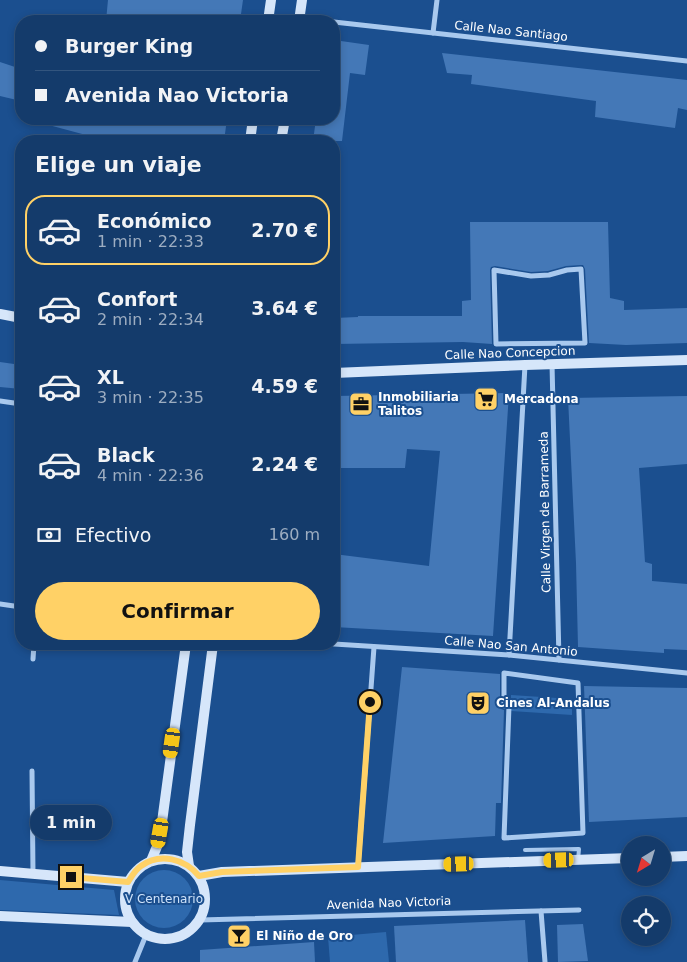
<!DOCTYPE html>
<html lang="es">
<meta charset="utf-8">
<style>
:root{--surface:#143b6b;--page:#214673;--text:#f1f3f6;--muted:#9dadc1;--line:#33557e;--accent:#ffd166}
body{margin:0;font-family:"DejaVu Sans",sans-serif;background:var(--page);color:var(--text);height:100vh;display:flex;flex-direction:column;font-size:19px;white-space:nowrap}
*{box-sizing:border-box;margin:0}
p{font-size:16px;color:var(--muted)}
.icon{flex:none;width:28px;height:28px;fill:none;stroke:currentColor;stroke-width:2;stroke-linecap:round;stroke-linejoin:round}
.map{position:relative;flex:1;overflow:hidden}
.side{position:absolute;left:15px;top:135px;width:325px;height:515px;display:flex;flex-direction:column;background:var(--surface);border-radius:20px;box-shadow:0 2px 8px #0003,0 0 0 1px var(--line)}
.side>*{flex:none}
.top-card{position:absolute;left:15px;top:15px;width:325px;height:110px;border-radius:20px;box-shadow:0 2px 8px #0003,0 0 0 1px var(--line);display:grid;align-content:center;height:110px;padding:0 20px;background:var(--surface)}
.needle{width:32px;rotate:218deg}
.buttons{position:absolute;left:621px;top:836px;display:grid;gap:10px}
.buttons a{display:grid;place-items:center;width:50px;height:50px;border-radius:50%;background:var(--surface);box-shadow:0 2px 8px #0003,0 0 0 1px var(--line);font-size:25px}
.end{position:absolute;width:22px;height:22px;margin:-11px;border:6px solid #ffd166;background:#111;box-shadow:0 0 0 2px #111}
.from{border-radius:50%}
.bubble{position:absolute;height:35px;border-radius:18px;background:var(--surface);box-shadow:0 2px 8px #0003,0 0 0 1px var(--line);font-size:16px;font-weight:700;line-height:35px;text-align:center}
.car{position:absolute;width:15px;height:30px;margin:-15px -8px;border-radius:6px;box-shadow:0 0 4px 1px #0007;background:linear-gradient(#f5c518 24%,#345 0 40%,#f5c518 0 76%,#345 0 86%,#f5c518 0)}
.top-card b{display:flex;align-items:center;gap:18px;height:48px;font-size:19px}
.top-card b+b{border-top:1px solid var(--line)}
.top-card i{width:12px;height:12px;background:var(--text)}
ul{padding:0;list-style:none}
li{display:flex;align-items:center;gap:15px;height:70px;margin:0 10px 8px;padding:0 10px;border:2px solid transparent;border-radius:20px}
li div{flex:1}
li b{display:block;font-size:19px}
li em{font-style:normal;font-weight:700}
li.selected{border-color:var(--accent)}
li>.icon{width:45px;height:45px;stroke-width:1.5}
h2{padding:0 20px;font-size:22px;line-height:60px}
.pay{display:flex;align-items:center;gap:12px;height:55px;padding:0 20px;font-size:19px}
.pay p{margin-inline-start:auto}
.action{display:flex;gap:10px;margin-top:auto;padding:10px 20px}
.action a{flex:1;height:58px;border-radius:30px;background:var(--accent);color:#111;font-size:20px;font-weight:700;line-height:58px;text-align:center}
.map>svg:first-child{display:block}
</style>
<div class="map">
<svg width="687" height="962" viewBox="0 0 687 962">
<rect width="100%" height="100%" fill="#1b4f8f"/>
<!-- green -->
<g fill="#2e69ad">
<polygon points="511,695 572,699 572,715 511,711"/>
<circle cx="164" cy="899" r="29"/>
<polygon points="0,880 114,890 119,915 0,910"/>
<polygon points="386,932 389,962 330,962 328,937"/>
</g>
<!-- building -->
<g fill="#4478b7">
<polygon points="108,0 243,0 240,21 106,21"/>
<polygon points="334,40 369,45 365,75 350,73 342,141 313,141 316,119 334,119"/>
<polygon points="442,53 687,80 687,110 678,108 675,128 595,117 596,101 471,84 472,75 447,73"/>
<polygon points="0,62 21,69 21,101 0,96"/>
<polygon points="46,119 227,119 224,141 85,141 86,135 45,124"/>
<polygon points="470,222 608,222 610,298 624,301 624,310 687,308 687,343 626,345 589,343 585,269 583,265 581,265 566,266 548,271 531,272 495,266 491,267 490,270 492,344 463,342 334,344 334,318 358,317 358,316 462,316 462,301 471,300"/>
<polygon points="0,362 21,365 21,389 0,387"/>
<polygon points="509,393 493,636 334,627 334,554 429,566 440,451 407,449 405,468 334,468 334,396"/>
<polygon points="687,396 687,464 639,468 645,562 652,564 652,581 687,584 687,650 664,649 664,653 578,647 576,563 568,398"/>
<polygon points="402,667 500,674 500,706 501,709 504,710 501,803 496,803 495,836 383,843"/>
<polygon points="584,686 687,688 687,817 589,822"/>
<polygon points="525,920 528,962 396,962 394,926"/>
<polygon points="583,924 588,961 558,962 557,925"/>
<polygon points="314,942 315,962 200,962 200,950"/>
</g>
<g fill="none" stroke-linecap="round" stroke-linejoin="round">
<!-- lane -->
<polyline stroke="#a9c9ee" stroke-width="4" points="525,850 579,849 578,860"/>
<!-- street -->
<g stroke="#a9c9ee" stroke-width="5">
<polyline points="300,18 328,21"/>
<polyline points="334,22 687,61"/>
<polyline points="433,33 437,0"/>
<polygon points="581,269 585,343 496,344 494,270 531,276 549,275 567,270"/>
<polyline points="552,364 559,660"/>
<polyline points="0,401 21,404"/>
<polyline points="0,604 21,607"/>
<polyline points="334,644 509,655 687,673"/>
<polyline points="509,655 525,365"/>
<polyline points="33,659 34,644"/>
<polygon points="504,673 578,683 583,833 504,838 509,706 504,706"/>
<polyline points="32,771 33,874"/>
<polyline points="358,867 374,647"/>
<polyline points="541,911 545,962"/>
<polyline points="200,920 579,910"/>
<polyline points="135,962 146,935"/>
</g>
<!-- secondary -->
<g stroke="#d6e6fa" stroke-width="10">
<polyline points="268,21 271,0"/>
<polyline points="299,21 302,0"/>
<polyline points="250,141 253,119"/>
<polyline points="281,141 285,119"/>
<polyline points="0,314 21,318"/>
<polyline points="334,373 525,365 687,360"/>
<polyline points="662,857 687,856"/>
<circle cx="165" cy="899" r="40"/>
<polyline points="151,861 158,844 162,822 186,644"/>
<polyline points="189,866 187,852 190,825 213,644"/>
<polyline points="0,871 128,882"/>
<polyline points="199,876 222,872 630,858"/>
<polyline points="0,916 132,922"/>
</g>
</g>
<g fill="none" stroke-linecap="round" stroke-linejoin="round">
<!-- route -->
<path stroke="#ffd166" stroke-width="6" d="M 71,877 L 128,882 C 132,876 135,870 141,866 C 160,852 185,859 199,876 L 222,872 L 358,867 L 370,702"/>
</g>
<!-- icons -->
<defs>
<g id="supermarket-square" transform="scale(1.25)"><rect x="-9" y="-9" width="18" height="18" rx="4" fill="#ffd166" stroke="#1b4f8f"/><path d="M-6-5.5h2.5l.6 2H6L4.5 2H-2.5L-4.4-4H-6ZM-1.5 3.2a1.3 1.3 0 1 0 .1 0ZM3 3.2a1.3 1.3 0 1 0 .1 0Z" fill="#111"/></g>
<g id="office-square" transform="scale(1.25)"><rect x="-9" y="-9" width="18" height="18" rx="4" fill="#ffd166" stroke="#1b4f8f"/><path d="M-6-3h4V-5.5h4V-3h4V5H-6ZM-1-4.5V-3h2v-1.5ZM-6 0V1H6V0Z" fill="#111"/></g>
<g id="theatre-square" transform="scale(1.25)"><rect x="-9" y="-9" width="18" height="18" rx="4" fill="#ffd166" stroke="#1b4f8f"/><path d="M-5-5.5Q0-4 5-5.5V0Q5 5 0 6Q-5 5-5 0ZM-3.3-2.5H-1v1.5H-3.3ZM1-2.5H3.3v1.5H1ZM-2.8 1Q0 5.5 2.8 1Z" fill="#111"/></g>
<g id="bar-square" transform="scale(1.25)"><rect x="-9" y="-9" width="18" height="18" rx="4" fill="#ffd166" stroke="#1b4f8f"/><path d="M-6-5H6L.8 .8V4.5H3.5V6h-7V4.5H-.8V.8Z" fill="#111"/></g>
</defs>
<g fill-rule="evenodd">
<use href="#supermarket-square" x="486" y="399"/>
<use href="#office-square" x="361" y="404"/>
<use href="#theatre-square" x="478" y="703"/>
<use href="#bar-square" x="239" y="936"/>
</g>
<g text-anchor="middle" dominant-baseline="central" stroke-width="4" stroke-linejoin="round" paint-order="stroke">
<!-- street labels -->
<g font-size="12" fill="#fff" stroke="#1b4f8f">
<text transform="translate(511 31) rotate(6)">Calle Nao Santiago</text>
<text transform="translate(510 353) rotate(-2)">Calle Nao Concepcion</text>
<text transform="translate(545 512) rotate(-91)">Calle Virgen de Barrameda</text>
<text transform="translate(511 646) rotate(5)">Calle Nao San Antonio</text>
<text transform="translate(389 903) rotate(-2)">Avenida Nao Victoria</text>
</g>
<!-- poi labels -->
<g font-size="12" font-weight="bold" fill="#fff" stroke="#1b4f8f" text-anchor="start">
<text x="378" y="397">Inmobiliaria<tspan x="378" dy="14">Talitos</tspan></text>
<text x="504" y="399">Mercadona</text>
<text x="496" y="703">Cines Al-Andalus</text>
<text x="256" y="936">El Niño de Oro</text>
</g>
<!-- park labels -->
<g font-size="12" fill="#cfe3fa" stroke="#1b4f8f">
<text x="164" y="899">V Centenario</text>
</g>
</g>
</svg>
<div class="buttons">
<a><svg class="needle" viewBox="-14 -14 28 28"><path d="M0-13l5 13h-10z" fill="#e53935"/><path d="M0 13l5-13h-10z" fill="#9dadc1"/></svg></a>
<a><svg class="icon" aria-label="locate" viewBox="0 0 24 24"><circle cx="12" cy="12" r="6"/><path d="M12 2v4M12 18v4M2 12h4M18 12h4"/></svg></a>
</div>
<i class="end from" style="left:370px;top:702px"></i>
<i class="end" style="left:71px;top:877px"></i>
<div class="bubble" style="left:30px;top:805px;width:82px">1 min</div>
<i class="car" style="left:172px;top:743px;rotate:188deg"></i>
<i class="car" style="left:160px;top:833px;rotate:190deg"></i>
<i class="car" style="left:559px;top:860px;rotate:268deg"></i>
<i class="car" style="left:459px;top:864px;rotate:268deg"></i>
<div class="top-card">
<b><i class="from"></i>Burger King</b>
<b><i></i>Avenida Nao Victoria</b>
</div>
<section class="side">
<h2>Elige un viaje</h2>
<ul>
<li class="selected"><svg class="icon" aria-label="car" viewBox="0 0 24 24"><path d="M5 17H2v-5l4-1 3-4h7l3 4 3 1v5h-3M9 17h6M6 11h13"/><circle cx="7" cy="17" r="2"/><circle cx="17" cy="17" r="2"/></svg><div><b>Económico</b><p>1 min · 22:33</p></div><em>2.70 €</em></li>
<li><svg class="icon" aria-label="car" viewBox="0 0 24 24"><path d="M5 17H2v-5l4-1 3-4h7l3 4 3 1v5h-3M9 17h6M6 11h13"/><circle cx="7" cy="17" r="2"/><circle cx="17" cy="17" r="2"/></svg><div><b>Confort</b><p>2 min · 22:34</p></div><em>3.64 €</em></li>
<li><svg class="icon" aria-label="car" viewBox="0 0 24 24"><path d="M5 17H2v-5l4-1 3-4h7l3 4 3 1v5h-3M9 17h6M6 11h13"/><circle cx="7" cy="17" r="2"/><circle cx="17" cy="17" r="2"/></svg><div><b>XL</b><p>3 min · 22:35</p></div><em>4.59 €</em></li>
<li><svg class="icon" aria-label="car" viewBox="0 0 24 24"><path d="M5 17H2v-5l4-1 3-4h7l3 4 3 1v5h-3M9 17h6M6 11h13"/><circle cx="7" cy="17" r="2"/><circle cx="17" cy="17" r="2"/></svg><div><b>Black</b><p>4 min · 22:36</p></div><em>2.24 €</em></li>
</ul>
<div class="pay"><svg class="icon" aria-label="cash" viewBox="0 0 24 24"><path d="M3 7h18v10H3z"/><circle cx="12" cy="12" r="2"/></svg>Efectivo<p>160 m</p></div>
<div class="action"><a>Confirmar</a></div>
</section>
</div>
